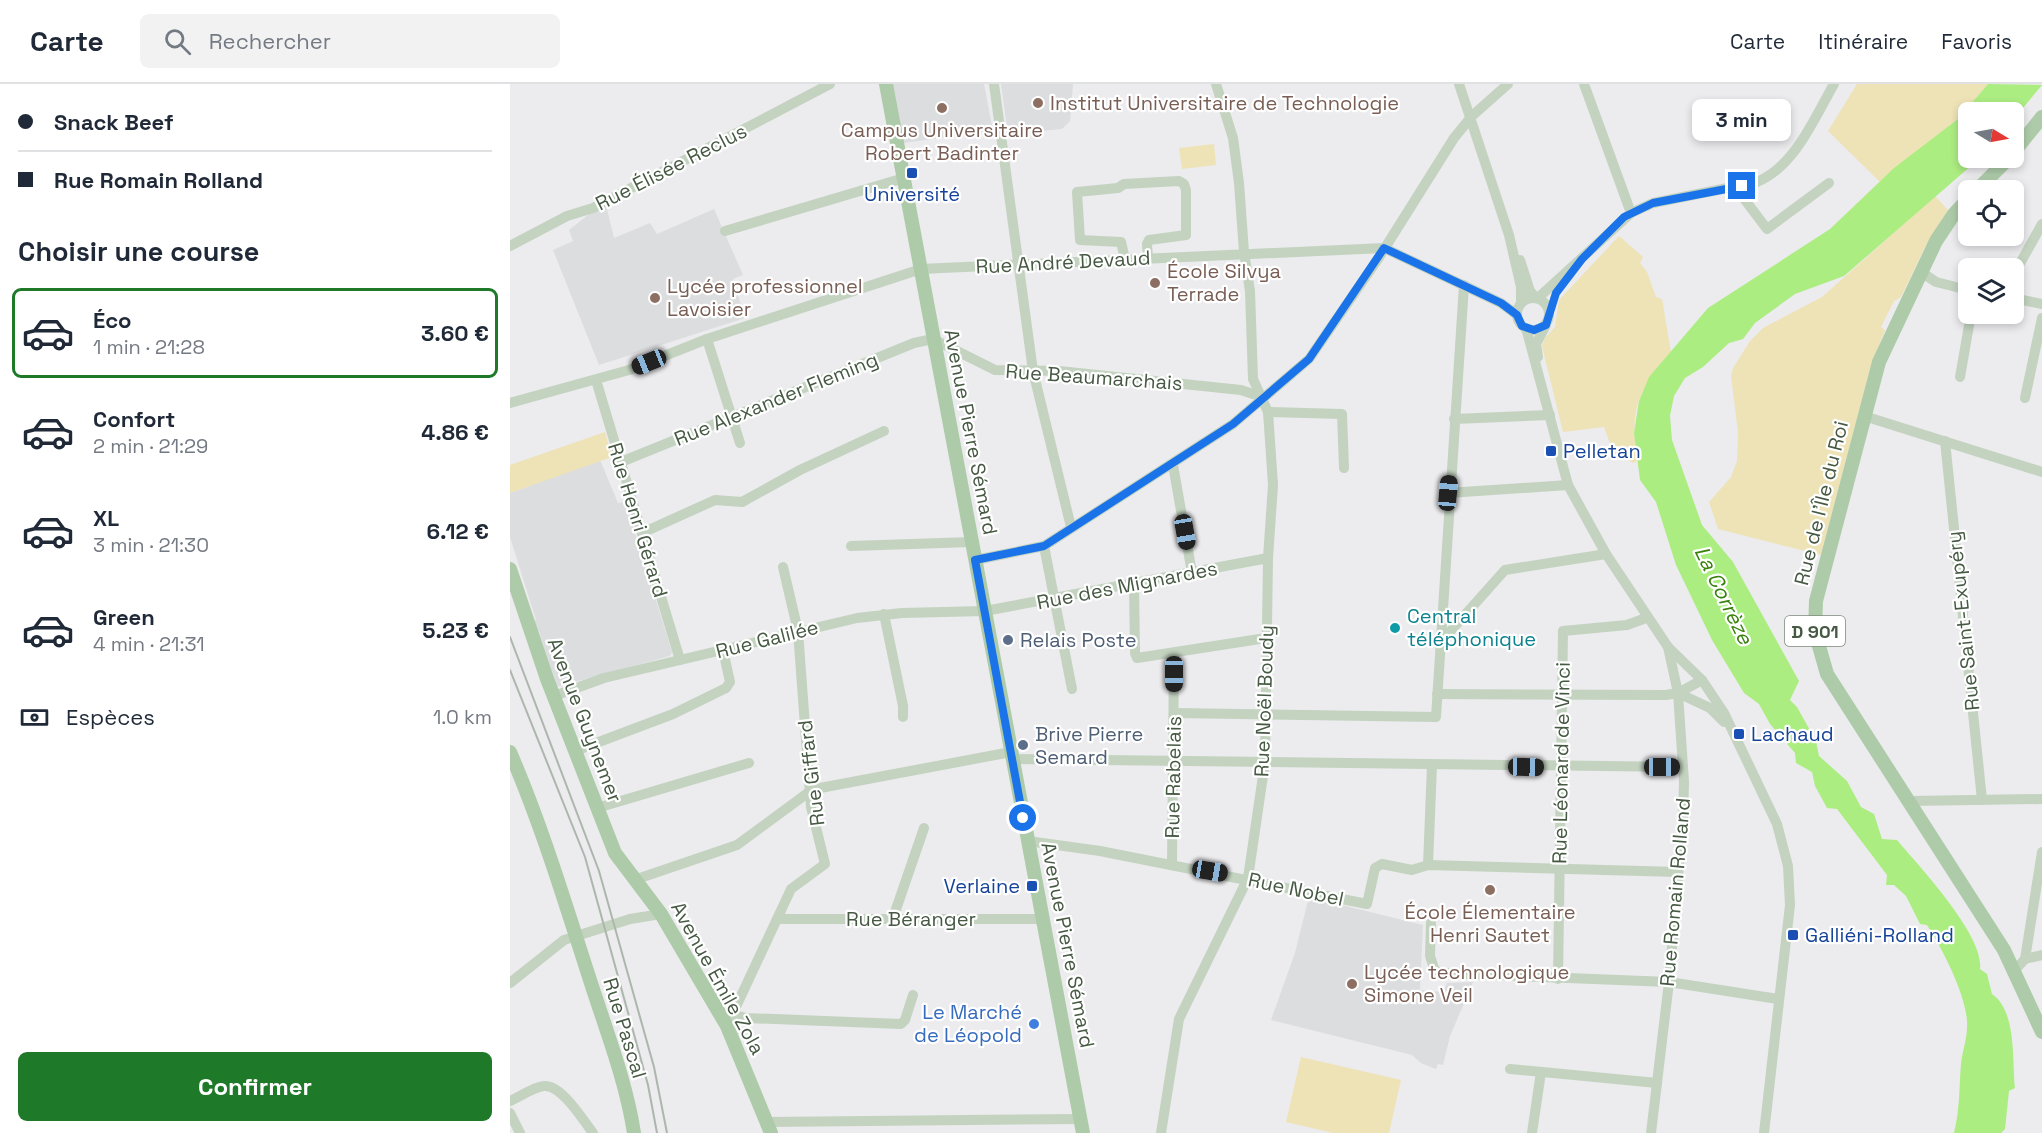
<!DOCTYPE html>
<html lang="fr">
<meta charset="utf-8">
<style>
:root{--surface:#fff;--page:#f2f2f3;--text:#1f2937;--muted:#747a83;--line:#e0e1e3;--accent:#1e7a28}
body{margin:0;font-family:"Space Grotesk",sans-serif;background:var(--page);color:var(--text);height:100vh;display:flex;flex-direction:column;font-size:22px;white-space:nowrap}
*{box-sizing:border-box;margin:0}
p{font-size:20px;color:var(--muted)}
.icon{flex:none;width:33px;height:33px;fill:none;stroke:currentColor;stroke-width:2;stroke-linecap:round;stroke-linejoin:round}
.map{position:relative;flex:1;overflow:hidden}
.drawer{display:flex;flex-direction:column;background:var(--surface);width:510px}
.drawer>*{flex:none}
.hud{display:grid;align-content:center;height:132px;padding:0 18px;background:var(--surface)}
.needle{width:39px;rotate:100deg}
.controls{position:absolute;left:1448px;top:18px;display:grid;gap:12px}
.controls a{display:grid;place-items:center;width:66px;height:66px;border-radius:9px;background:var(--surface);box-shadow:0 3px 9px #0003;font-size:30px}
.end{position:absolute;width:27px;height:27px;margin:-14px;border:8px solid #1a73e8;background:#fff;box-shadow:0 0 0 3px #fff}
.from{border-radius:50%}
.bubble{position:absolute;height:42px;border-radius:9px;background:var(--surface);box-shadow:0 3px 9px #0003;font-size:20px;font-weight:600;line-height:42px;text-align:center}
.car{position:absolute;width:18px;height:36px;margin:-18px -9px;border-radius:8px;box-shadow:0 0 4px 2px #0007;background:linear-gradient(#222 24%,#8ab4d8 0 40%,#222 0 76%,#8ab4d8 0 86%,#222 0)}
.hud b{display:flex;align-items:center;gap:21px;height:57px;font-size:22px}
.hud b+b{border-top:2px solid var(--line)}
.hud i{width:15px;height:15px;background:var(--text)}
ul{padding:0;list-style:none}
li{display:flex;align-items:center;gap:18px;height:90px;margin:0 12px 9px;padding:0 6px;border:3px solid transparent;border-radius:9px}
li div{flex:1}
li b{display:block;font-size:22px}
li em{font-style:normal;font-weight:600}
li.on{border-color:var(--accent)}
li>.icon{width:54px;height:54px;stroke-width:1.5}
h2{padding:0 18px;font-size:27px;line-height:72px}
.pay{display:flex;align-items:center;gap:15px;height:66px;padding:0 18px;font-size:22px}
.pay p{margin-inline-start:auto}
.cta{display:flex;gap:12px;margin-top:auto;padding:12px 18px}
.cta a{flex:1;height:69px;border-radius:9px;background:var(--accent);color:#fff;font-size:24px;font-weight:600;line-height:69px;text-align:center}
header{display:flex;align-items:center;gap:36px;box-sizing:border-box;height:84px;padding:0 30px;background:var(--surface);border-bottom:2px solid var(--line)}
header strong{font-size:28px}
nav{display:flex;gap:33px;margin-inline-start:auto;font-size:21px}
.search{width:420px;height:54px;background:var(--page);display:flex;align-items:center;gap:15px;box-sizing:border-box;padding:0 21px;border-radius:9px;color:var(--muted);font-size:22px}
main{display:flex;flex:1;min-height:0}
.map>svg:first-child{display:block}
</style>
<header>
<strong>Carte</strong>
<div class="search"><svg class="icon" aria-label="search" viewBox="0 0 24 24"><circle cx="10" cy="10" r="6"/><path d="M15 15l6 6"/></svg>Rechercher</div>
<nav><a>Carte</a><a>Itinéraire</a><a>Favoris</a></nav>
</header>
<main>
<section class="drawer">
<div class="hud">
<b><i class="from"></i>Snack Beef</b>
<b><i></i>Rue Romain Rolland</b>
</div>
<h2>Choisir une course</h2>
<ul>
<li class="on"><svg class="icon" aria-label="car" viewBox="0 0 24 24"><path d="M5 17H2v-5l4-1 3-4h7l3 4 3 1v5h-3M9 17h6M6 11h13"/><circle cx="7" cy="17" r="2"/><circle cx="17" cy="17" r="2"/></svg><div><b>Éco</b><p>1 min · 21:28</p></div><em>3.60 €</em></li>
<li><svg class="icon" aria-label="car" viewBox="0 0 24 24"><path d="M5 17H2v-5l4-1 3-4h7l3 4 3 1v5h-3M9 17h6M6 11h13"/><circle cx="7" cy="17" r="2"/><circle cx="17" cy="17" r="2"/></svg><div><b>Confort</b><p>2 min · 21:29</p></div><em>4.86 €</em></li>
<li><svg class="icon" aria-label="car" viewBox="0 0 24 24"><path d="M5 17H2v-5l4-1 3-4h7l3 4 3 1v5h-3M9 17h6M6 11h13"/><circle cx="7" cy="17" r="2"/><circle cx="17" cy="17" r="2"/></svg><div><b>XL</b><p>3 min · 21:30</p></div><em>6.12 €</em></li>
<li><svg class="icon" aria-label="car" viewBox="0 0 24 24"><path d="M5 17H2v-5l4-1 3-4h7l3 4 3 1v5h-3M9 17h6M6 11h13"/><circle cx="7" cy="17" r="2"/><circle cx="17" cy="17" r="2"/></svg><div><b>Green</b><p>4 min · 21:31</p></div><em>5.23 €</em></li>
</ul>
<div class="pay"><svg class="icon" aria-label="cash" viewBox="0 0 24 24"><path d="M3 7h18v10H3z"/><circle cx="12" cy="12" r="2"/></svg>Espèces<p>1.0 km</p></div>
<div class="cta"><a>Confirmer</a></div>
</section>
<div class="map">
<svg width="1532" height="1049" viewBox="0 0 1532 1049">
<rect width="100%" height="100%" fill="#ecebee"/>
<!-- education -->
<g fill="#dcdddf">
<polygon points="382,0 474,0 483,47 393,59"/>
<polygon points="491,0 563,0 560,37 552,45 507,49 497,43"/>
<polygon points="96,121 104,154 140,139 147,150 204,125 233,191 223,195 235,234 89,281 43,166 63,157 59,146 83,127"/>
<polygon points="90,376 108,419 115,418 117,423 162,568 160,572 46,603 32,568 34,564 29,548 22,537 26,536 0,453 0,409"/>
<polygon points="799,813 913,841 910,906 933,908 937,899 963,898 940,952 933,981 928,980 926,985 911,979 902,971 761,936 785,869"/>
</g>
<!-- green -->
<g fill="#eee3b6">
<polygon points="1347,0 1478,0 1448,35 1370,98 1318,47"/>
<polygon points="704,60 706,81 672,85 669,64"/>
<polygon points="1425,112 1438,126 1416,161 1391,213 1384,217 1371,243 1375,246 1360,285 1311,471 1208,445 1199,418 1221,393 1227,377 1228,348 1221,292 1223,284 1240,257 1253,244 1312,213"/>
<path d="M 1109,152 L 1133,173 L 1130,179 L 1137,188 L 1146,213 L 1152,215 L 1161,268 C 1127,309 1120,323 1127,377 L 1123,379 L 1103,368 L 1094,343 L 1053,348 L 1032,262 L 1035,254 L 1045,243 L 1049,216 Z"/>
<polygon points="95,348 102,373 0,409 0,381"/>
<polygon points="791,973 891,996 879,1049 823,1049 776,1038"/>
</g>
<!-- water -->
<path fill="#aced82" d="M 1478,0 L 1532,1 L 1503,36 L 1503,28 L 1458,28 L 1458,74 L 1470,74 L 1334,192 L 1285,210 L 1245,239 L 1233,255 L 1219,259 L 1193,283 L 1175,294 L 1164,312 L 1160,332 L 1162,356 L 1192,441 L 1223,478 L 1289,597 L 1280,616 L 1287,623 L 1306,657 L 1309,672 L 1337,697 L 1351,723 L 1364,730 L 1372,755 L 1387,756 C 1409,782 1475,852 1470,885 L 1477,890 L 1482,910 C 1507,927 1502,977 1505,1004 L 1499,1007 L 1495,1045 L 1491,1049 L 1444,1049 C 1450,1025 1449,1004 1451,980 C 1452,968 1457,956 1457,943 C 1459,916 1432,864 1417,841 L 1410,840 L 1396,812 L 1384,801 L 1376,801 L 1377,791 L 1327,725 L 1317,724 L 1305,702 L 1302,688 L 1286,679 L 1285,669 L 1260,640 L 1249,620 L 1234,609 L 1202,556 L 1166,481 L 1146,418 L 1130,396 L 1124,349 L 1129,317 L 1139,293 L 1198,224 L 1320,145 L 1384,84 L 1448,35 Z"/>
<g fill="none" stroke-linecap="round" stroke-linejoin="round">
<!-- minor -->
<g stroke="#c3d3c0" stroke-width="10">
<polyline points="484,0 523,287 561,443"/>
<polyline points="949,0 999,151 1011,203 1011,219"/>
<polyline points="1074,0 1121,129"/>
<polyline points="1232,101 1235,116 1257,145 1319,99"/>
<polyline points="215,147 394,94"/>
<polyline points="0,162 57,132 83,124 320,0"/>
<polyline points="615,175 611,158 570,156 567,108 608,104 614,100 669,97 674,100 676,106 676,151 639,156 637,160 638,174"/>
<polyline points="1010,176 1020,207 1025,213"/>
<polyline points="1411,188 1426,198 1458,206"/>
<polyline points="1503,192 1532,140"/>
<circle cx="1023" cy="230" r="16"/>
<path d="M 1028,214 L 1121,129 L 1143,119 L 1247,98 C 1285,82 1304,35 1324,0"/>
<polyline points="1503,214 1532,220"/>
<polyline points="1016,244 1058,401 1096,470 1158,563 1168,609 1174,698 1173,733 1159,898 1141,1049"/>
<polyline points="197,255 230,359"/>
<polyline points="1028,273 1026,260 1036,241"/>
<polyline points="1450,293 1461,230"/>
<polyline points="86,296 170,576"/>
<polyline points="1515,314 1532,234"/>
<polyline points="0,319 119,286 197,255 411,185 874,164 991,219 1007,231"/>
<polyline points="758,328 832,330 834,384"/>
<polyline points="1354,332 1532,388"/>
<polyline points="944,335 1040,331"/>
<polyline points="1435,357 1472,716"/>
<polyline points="111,378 404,259 423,255 485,286 549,287 731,306 752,313"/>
<polyline points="663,381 682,489"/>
<polyline points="938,409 1058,401"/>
<polyline points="132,449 205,416 232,418 290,386 374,347"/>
<polyline points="341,462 462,458"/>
<polyline points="534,462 562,605"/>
<polyline points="465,476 534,462 723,340 799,275 868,175 944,54 962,32 998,0"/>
<polyline points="624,501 625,569 627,574 756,554"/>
<polyline points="374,530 393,622 393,633"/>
<polyline points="929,560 995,486 1096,470"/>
<polyline points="1158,563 1192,596 1214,629 1267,740 1278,782 1280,821 1254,1049"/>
<polyline points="1168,609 1200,624 1214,638"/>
<polyline points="927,610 1156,611 1168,609 1192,596"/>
<polyline points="44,612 94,594 347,534 392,529 475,527 758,474"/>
<polyline points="664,629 926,633 954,201"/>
<polyline points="65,667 163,630 216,604 220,598 213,566"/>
<polyline points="502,675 1173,683"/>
<polyline points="1400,717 1532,715"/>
<polyline points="87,724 239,679"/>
<polyline points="518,757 590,767 857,820 865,784 872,780 902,786 918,781 1168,788"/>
<polyline points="662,780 664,570"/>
<polyline points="918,781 922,681"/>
<polyline points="127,795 227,761 299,708 310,704 501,668"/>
<polyline points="383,834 414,744"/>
<polyline points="267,835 534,835"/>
<polyline points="921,839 920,872 925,887 935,889 1159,898 1268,915"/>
<polyline points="1515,875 1532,871"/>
<polyline points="1505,886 1515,875 1532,768"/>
<polyline points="1048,895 1053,547 1117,541 1136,534"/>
<polyline points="0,899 54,856 120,835 151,830"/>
<polyline points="225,931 236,934 391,940 395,936 403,911"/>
<polyline points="217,942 281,805 315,780 301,723 288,547 273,483"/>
<polyline points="1000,985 1147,999"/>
<path d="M 0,1017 C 10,1013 23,1003 34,1002 C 51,1000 73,1036 83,1049"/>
<polyline points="0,1029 10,1049"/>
<polyline points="257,1038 571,1035"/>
<polyline points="651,1049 669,935 738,794 755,678 758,474 763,401 758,328 743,295 740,207 734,168 729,99 723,54 706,0"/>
<polyline points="1022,1049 1031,988"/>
</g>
<!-- major -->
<g stroke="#adcba9" stroke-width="14">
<polyline points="376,0 573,1049"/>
<polyline points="1503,69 1532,33"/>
<polyline points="1467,106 1499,74"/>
<polyline points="1458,115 1444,130 1426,157 1369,278 1306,517 1305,548 1317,590 1494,866 1532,948"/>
<polyline points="0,485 37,595 105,769 151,830 217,942 261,1049"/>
<path d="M 0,668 C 32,742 55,819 80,896 C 96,946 116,997 124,1049"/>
</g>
<!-- rail -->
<g stroke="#adb6ad" stroke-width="2">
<polyline points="0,553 89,787 144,983 157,1049"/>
<polyline points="0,586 75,773 138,1001 147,1049"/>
</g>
</g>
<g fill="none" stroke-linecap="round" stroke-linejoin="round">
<!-- route -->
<polyline stroke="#1a73e8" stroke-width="8" points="513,734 465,476 534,462 723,340 799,275 874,164 991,219 1007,231 1012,242 1024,246 1036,241 1046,209 1072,175 1114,133 1143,119 1232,102"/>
</g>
<!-- markers -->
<g fill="#8d6e63" stroke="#fff" stroke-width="2">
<circle cx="528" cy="19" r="6"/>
<circle cx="432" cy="24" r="6"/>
<circle cx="645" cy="199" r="6"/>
<circle cx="145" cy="214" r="6"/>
<circle cx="980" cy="806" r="6"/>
<circle cx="842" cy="900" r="6"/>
</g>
<g fill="#1a4fb4" stroke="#fff" stroke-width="2">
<rect x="396" y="83" width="12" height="12" rx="3"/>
<rect x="1035" y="361" width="12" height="12" rx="3"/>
<rect x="1223" y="644" width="12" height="12" rx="3"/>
<rect x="516" y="796" width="12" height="12" rx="3"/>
<rect x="1277" y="845" width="12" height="12" rx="3"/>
</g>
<circle fill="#0f9aa8" stroke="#fff" stroke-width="2" cx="885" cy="544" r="6"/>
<g fill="#5c6f8a" stroke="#fff" stroke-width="2">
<circle cx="498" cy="556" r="6"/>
<circle cx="513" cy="661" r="6"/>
</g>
<circle fill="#3f7fe0" stroke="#fff" stroke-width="2" cx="524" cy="940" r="6"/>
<g text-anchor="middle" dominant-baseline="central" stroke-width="4.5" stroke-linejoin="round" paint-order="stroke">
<!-- shield labels -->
<rect fill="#fff" stroke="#7e8b7b" stroke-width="1.5" x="1275" y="532" width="60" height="30" rx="4.5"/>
<g font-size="18" font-weight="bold" fill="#465943">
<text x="1305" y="547">D 901</text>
</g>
<!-- education labels -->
<g font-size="20" fill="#785e54" stroke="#fff" text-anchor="start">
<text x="540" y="19">Institut Universitaire de Technologie</text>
<text x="432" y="46" text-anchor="middle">Campus Universitaire<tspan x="432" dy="23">Robert Badinter</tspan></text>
<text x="657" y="187">École Silvya<tspan x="657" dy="23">Terrade</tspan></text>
<text x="157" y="202">Lycée professionnel<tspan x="157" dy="23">Lavoisier</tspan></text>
<text x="980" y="828" text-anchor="middle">École Élementaire<tspan x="980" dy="23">Henri Sautet</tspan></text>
<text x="854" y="888">Lycée technologique<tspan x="854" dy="23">Simone Veil</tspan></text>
</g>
<!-- street labels -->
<g font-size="20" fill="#465943" stroke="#fff">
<text transform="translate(161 83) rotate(-27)">Rue Élisée Reclus</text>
<text transform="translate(553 178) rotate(-3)">Rue André Devaud</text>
<text transform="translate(584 293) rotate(4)">Rue Beaumarchais</text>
<text transform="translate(266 315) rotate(-22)">Rue Alexander Fleming</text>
<text transform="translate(461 348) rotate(79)">Avenue Pierre Sémard</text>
<text transform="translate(1311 419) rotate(-76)">Rue de l'Île du Roi</text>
<text transform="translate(128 436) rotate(73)">Rue Henri Gérard</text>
<text transform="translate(617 501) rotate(-11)">Rue des Mignardes</text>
<text transform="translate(1453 537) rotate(-96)">Rue Saint-Exupéry</text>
<text transform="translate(257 555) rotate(-14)">Rue Galilée</text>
<text transform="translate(754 617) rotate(-88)">Rue Noël Boudy</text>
<text transform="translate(75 636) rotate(69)">Avenue Guynemer</text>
<text transform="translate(1051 679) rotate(-89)">Rue Léonard de Vinci</text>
<text transform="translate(301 689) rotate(-97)">Rue Giffard</text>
<text transform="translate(663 693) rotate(-89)">Rue Rabelais</text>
<text transform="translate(786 805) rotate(12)">Rue Nobel</text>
<text transform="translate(1165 808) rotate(-85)">Rue Romain Rolland</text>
<text x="401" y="835">Rue Béranger</text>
<text transform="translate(558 861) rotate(79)">Avenue Pierre Sémard</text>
<text transform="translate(208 894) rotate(61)">Avenue Émile Zola</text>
<text transform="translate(115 944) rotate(73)">Rue Pascal</text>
</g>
<!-- transit labels -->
<g font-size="20" fill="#164399" stroke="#fff" text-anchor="start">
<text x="402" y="110" text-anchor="middle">Université</text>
<text x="1053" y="367">Pelletan</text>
<text x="1241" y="650">Lachaud</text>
<text x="510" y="802" text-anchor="end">Verlaine</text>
<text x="1295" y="851">Galliéni-Rolland</text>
</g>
<!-- culture labels -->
<g font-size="20" fill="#0d838f" stroke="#fff" text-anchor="start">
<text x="897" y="532">Central<tspan x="897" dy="23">téléphonique</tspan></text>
</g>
<!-- service labels -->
<g font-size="20" fill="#4e5e75" stroke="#fff" text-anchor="start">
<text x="510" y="556">Relais Poste</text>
<text x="525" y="650">Brive Pierre<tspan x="525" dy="23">Semard</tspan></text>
</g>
<!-- shop labels -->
<g font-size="20" fill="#366cbe" stroke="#fff" text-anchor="end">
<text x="512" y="928">Le Marché<tspan x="512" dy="23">de Léopold</tspan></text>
</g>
<!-- water labels -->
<g font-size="21" font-style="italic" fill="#39810b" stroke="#fff">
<text transform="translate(1214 511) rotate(64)">La Corrèze</text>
</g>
</g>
</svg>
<div class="controls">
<a><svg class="needle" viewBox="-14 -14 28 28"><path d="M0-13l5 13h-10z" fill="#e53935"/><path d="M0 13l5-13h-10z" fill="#747a83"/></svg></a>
<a><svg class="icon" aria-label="locate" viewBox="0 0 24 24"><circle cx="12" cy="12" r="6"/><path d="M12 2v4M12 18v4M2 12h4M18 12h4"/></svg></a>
<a><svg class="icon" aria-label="layers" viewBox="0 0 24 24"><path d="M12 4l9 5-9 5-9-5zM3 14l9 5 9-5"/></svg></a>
</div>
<i class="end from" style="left:513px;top:734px"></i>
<i class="end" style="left:1232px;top:102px"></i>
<div class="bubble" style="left:1182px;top:15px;width:99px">3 min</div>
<i class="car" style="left:139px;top:278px;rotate:248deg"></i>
<i class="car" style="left:938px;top:409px;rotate:5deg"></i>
<i class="car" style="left:675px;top:448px;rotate:170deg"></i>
<i class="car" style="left:664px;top:590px;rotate:180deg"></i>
<i class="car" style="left:1016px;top:683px;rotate:91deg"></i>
<i class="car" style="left:1152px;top:683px;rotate:90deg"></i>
<i class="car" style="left:700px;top:787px;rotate:100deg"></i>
</div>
</main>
